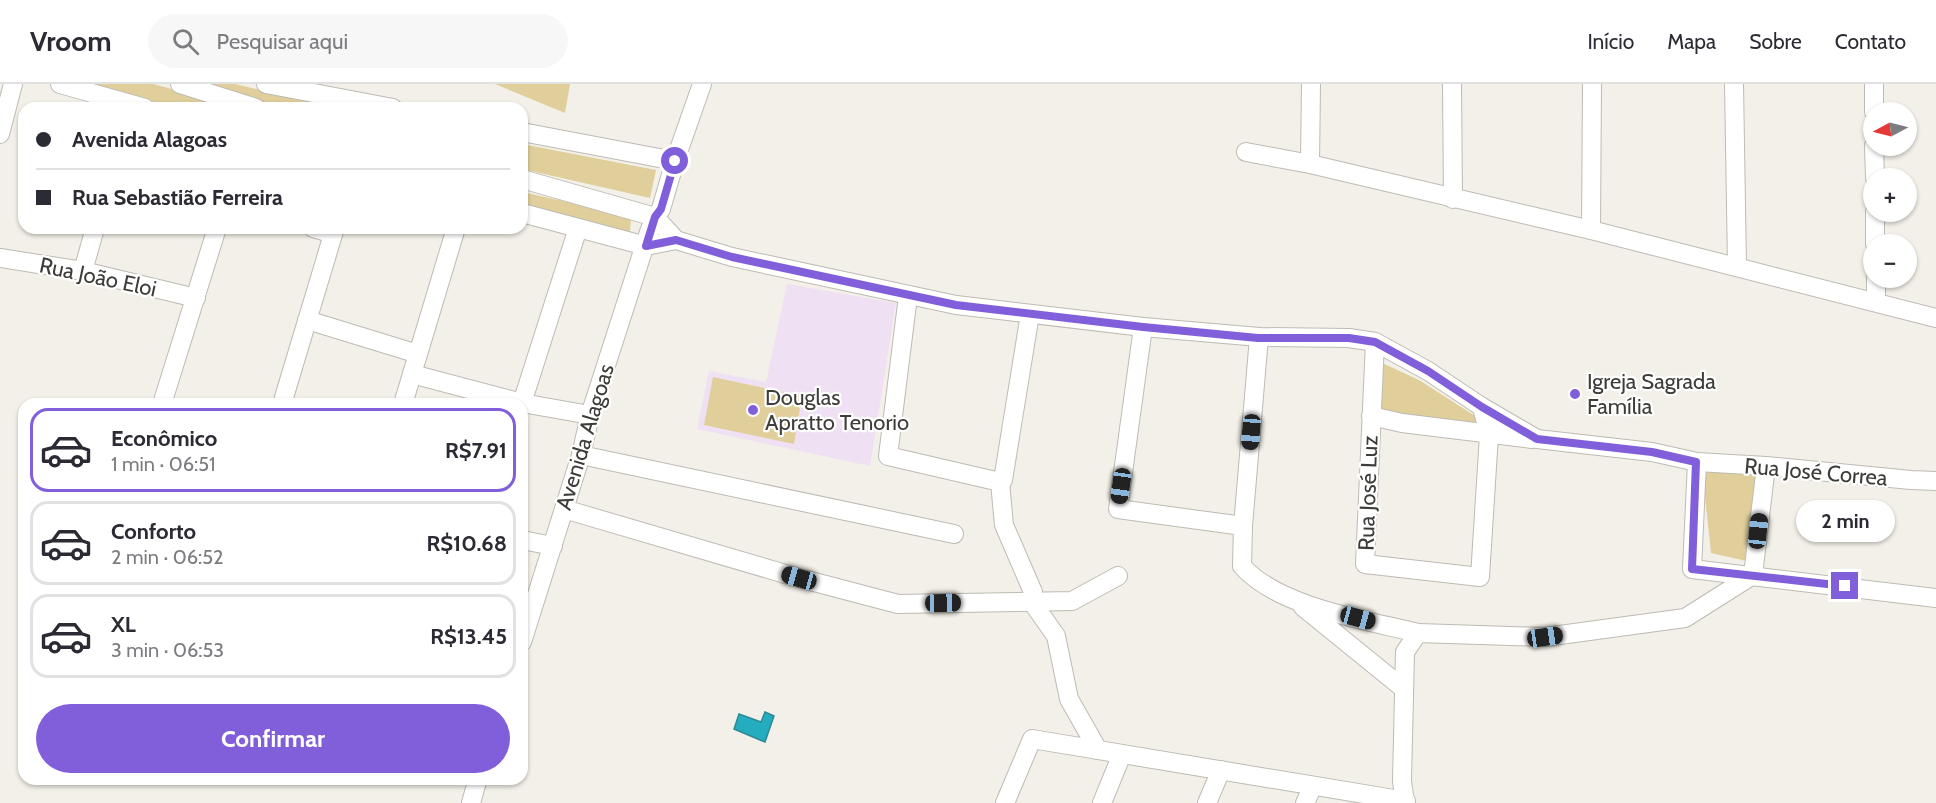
<!DOCTYPE html>
<html lang="pt">
<meta charset="utf-8">
<style>
:root{--surface:#fff;--page:#f7f7f7;--text:#2b2b33;--muted:#7c7c81;--line:#e1e1e2;--accent:#815fda}
body{margin:0;font-family:Cabin,sans-serif;background:var(--page);color:var(--text);height:100vh;display:flex;flex-direction:column;font-size:22px;white-space:nowrap}
*{box-sizing:border-box;margin:0}
p{font-size:20px;color:var(--muted)}
.icon{flex:none;width:33px;height:33px;fill:none;stroke:currentColor;stroke-width:2;stroke-linecap:round;stroke-linejoin:round}
.map{position:relative;flex:1;overflow:hidden}
.drawer{position:absolute;left:18px;top:314px;width:510px;height:387px;display:flex;flex-direction:column;background:var(--surface);border-radius:18px;box-shadow:0 2px 4px #0004}
.drawer>*{flex:none}
.hud{position:absolute;left:18px;top:18px;width:510px;height:132px;border-radius:18px;box-shadow:0 2px 4px #0004;display:grid;align-content:center;height:132px;padding:0 18px;background:var(--surface)}
.needle{width:39px;rotate:263deg}
.tools{position:absolute;left:1863px;top:18px;display:grid;gap:12px}
.tools a{display:grid;place-items:center;width:54px;height:54px;border-radius:50%;background:var(--surface);box-shadow:0 2px 4px #0004;font-size:30px}
.end{position:absolute;width:27px;height:27px;margin:-14px;border:8px solid #815fda;background:#fff;box-shadow:0 0 0 3px #fff}
.from{border-radius:50%}
.bubble{position:absolute;height:42px;border-radius:21px;background:var(--surface);box-shadow:0 2px 4px #0004;font-size:20px;font-weight:700;line-height:42px;text-align:center}
.car{position:absolute;width:18px;height:36px;margin:-18px -9px;border-radius:8px;box-shadow:0 0 4px 2px #0007;background:linear-gradient(#222 24%,#8ab4d8 0 40%,#222 0 76%,#8ab4d8 0 86%,#222 0)}
.hud b{display:flex;align-items:center;gap:21px;height:57px;font-size:22px}
.hud b+b{border-top:2px solid var(--line)}
.hud i{width:15px;height:15px;background:var(--text)}
ul{padding:10px 0 0;list-style:none}
li{display:flex;align-items:center;gap:18px;height:84px;margin:0 12px 9px;padding:0 6px;border:3px solid var(--line);border-radius:18px}
li div{flex:1}
li b{display:block;font-size:22px}
li em{font-style:normal;font-weight:700}
li.active{border-color:var(--accent)}
li>.icon{width:54px;height:54px;stroke-width:1.5}
.cta{display:flex;gap:12px;margin-top:auto;padding:12px 18px}
.cta a{flex:1;height:69px;border-radius:36px;background:var(--accent);color:#fff;font-size:24px;font-weight:700;line-height:69px;text-align:center}
header{display:flex;align-items:center;gap:36px;box-sizing:border-box;height:84px;padding:0 30px;background:var(--surface);border-bottom:2px solid var(--line)}
header strong{font-size:28px}
nav{display:flex;gap:33px;margin-inline-start:auto;font-size:21px}
.search{width:420px;height:54px;background:var(--page);display:flex;align-items:center;gap:15px;box-sizing:border-box;padding:0 21px;border-radius:33px;color:var(--muted);font-size:22px}
.map>svg:first-child{display:block}
</style>
<header>
<strong>Vroom</strong>
<div class="search"><svg class="icon" aria-label="search" viewBox="0 0 24 24"><circle cx="10" cy="10" r="6"/><path d="M15 15l6 6"/></svg>Pesquisar aqui</div>
<nav><a>Início</a><a>Mapa</a><a>Sobre</a><a>Contato</a></nav>
</header>
<div class="map">
<svg width="1936" height="719" viewBox="0 0 1936 719">
<rect width="100%" height="100%" fill="#f2f0e8"/>
<!-- education -->
<polygon fill="#f0e0f3" points="787,200 896,219 870,382 697,345 709,287 766,298"/>
<!-- green -->
<g fill="#e0cf9b">
<polygon points="86,0 153,0 228,20 227,24 171,24"/>
<polygon points="203,0 235,0 316,19 314,24 286,24 202,2"/>
<polygon points="495,0 570,0 565,29"/>
<polygon points="522,60 656,86 650,114 522,85"/>
<polygon points="522,108 631,132 630,148 522,123"/>
<polygon points="1380,278 1419,296 1475,332 1478,344 1380,330"/>
<polygon points="713,293 802,312 794,360 704,341"/>
<polygon points="1702,384 1760,390 1751,478 1711,469"/>
</g>
<!-- water -->
<polygon fill="#24acbf" stroke="#2c8a97" stroke-width="1.5" points="765,628 774,632 765,658 734,645 739,630 761,638"/>
<g fill="none" stroke-linecap="round" stroke-linejoin="round">
<!-- street casing -->
<g stroke="#bdbbb3" stroke-width="20">
<g id="street">
<polyline points="60,0 145,24"/>
<polyline points="180,0 256,24"/>
<polyline points="266,0 393,24"/>
<polyline points="1452,0 1453,115"/>
<polyline points="1734,0 1737,182"/>
<polyline points="1874,0 1874,28"/>
<polyline points="522,48 675,77"/>
<polyline points="0,50 13,0"/>
<polyline points="1874,62 1875,94"/>
<polyline points="1246,68 1310,80 1591,146 1936,234"/>
<polyline points="1310,80 1311,0"/>
<polyline points="522,95 655,133 676,156"/>
<polyline points="1875,128 1875,160"/>
<polyline points="522,129 646,162 676,156 732,173 956,221 1143,243 1259,253 1349,254 1375,258 1428,287 1482,323 1537,355 1652,368 1697,378 1766,382 1911,396 1936,397"/>
<polyline points="313,144 333,150"/>
<polyline points="1591,146 1592,0"/>
<polyline points="0,174 83,187 196,214"/>
<polyline points="83,187 95,144"/>
<polyline points="1876,194 1876,218"/>
<polyline points="908,212 888,372 1000,398 1003,396 1030,230"/>
<polyline points="307,236 418,270"/>
<polyline points="1143,243 1118,425 1243,442"/>
<path d="M 1259,253 L 1243,442 L 1242,482 C 1278,523 1365,536 1418,549"/>
<polyline points="1375,258 1365,480 1480,493 1489,351 1482,323"/>
<polyline points="412,290 522,319 590,331"/>
<polyline points="522,319 578,144"/>
<polyline points="162,320 217,144"/>
<polyline points="282,320 335,144"/>
<polyline points="403,320 456,144"/>
<polyline points="1371,332 1402,339 1532,355"/>
<polyline points="581,371 954,450"/>
<polyline points="1697,378 1692,485 1936,514"/>
<polyline points="1000,398 1004,441 1033,508 1032,518 1056,552 1069,615 1098,666"/>
<polyline points="564,425 799,494 898,520 1072,517 1118,492"/>
<polyline points="522,456 553,462"/>
<polyline points="1303,523 1404,605"/>
<polyline points="522,558 581,371 590,331 649,148 655,133 661,125 675,77 702,0"/>
<polyline points="471,719 478,694"/>
<polyline points="1005,719 1032,655 1406,717"/>
<polyline points="1102,719 1122,670"/>
<polyline points="1207,719 1221,686"/>
<polyline points="1305,719 1313,702"/>
<polyline points="1405,719 1402,697 1405,568 1418,549 1545,553 1685,534 1753,491 1766,382"/>
</g>
</g>
<!-- street -->
<use href="#street" stroke="#fff" stroke-width="18"/>
</g>
<g fill="none" stroke-linecap="round" stroke-linejoin="round">
<!-- route -->
<polyline stroke="#815fda" stroke-width="8" points="675,77 661,125 655,133 646,162 676,156 732,173 956,221 1143,243 1258,254 1349,254 1375,258 1428,287 1482,323 1537,355 1652,368 1696,378 1692,485 1845,502"/>
</g>
<!-- markers -->
<g fill="#815fda" stroke="#fff" stroke-width="2">
<circle cx="1575" cy="310" r="6"/>
<circle cx="753" cy="326" r="6"/>
</g>
<g text-anchor="middle" dominant-baseline="central" stroke-width="4.5" stroke-linejoin="round" paint-order="stroke">
<!-- street labels -->
<g font-size="22" fill="#3d3c39" stroke="#fff">
<text transform="translate(98 193) rotate(12)">Rua João Eloi</text>
<text transform="translate(585 353) rotate(-73)">Avenida Alagoas</text>
<text transform="translate(1816 388) rotate(5)">Rua José Correa</text>
<text transform="translate(1368 409) rotate(-88)">Rua José Luz</text>
</g>
<!-- poi labels -->
<g font-size="22" fill="#3d3c39" stroke="#fff" text-anchor="start">
<text x="1587" y="297">Igreja Sagrada<tspan x="1587" dy="25">Família</tspan></text>
<text x="765" y="313">Douglas<tspan x="765" dy="25">Apratto Tenorio</tspan></text>
</g>
</g>
</svg>
<div class="tools">
<a><svg class="needle" viewBox="-14 -14 28 28"><path d="M0-13l5 13h-10z" fill="#e53935"/><path d="M0 13l5-13h-10z" fill="#7c7c81"/></svg></a>
<a>+</a>
<a>−</a>
</div>
<i class="end from" style="left:675px;top:77px"></i>
<i class="end" style="left:1845px;top:502px"></i>
<div class="bubble" style="left:1796px;top:416px;width:99px">2 min</div>
<i class="car" style="left:1251px;top:348px;rotate:185deg"></i>
<i class="car" style="left:1121px;top:402px;rotate:188deg"></i>
<i class="car" style="left:1758px;top:447px;rotate:6deg"></i>
<i class="car" style="left:799px;top:494px;rotate:286deg"></i>
<i class="car" style="left:943px;top:519px;rotate:89deg"></i>
<i class="car" style="left:1358px;top:534px;rotate:105deg"></i>
<i class="car" style="left:1545px;top:553px;rotate:82deg"></i>
<div class="hud">
<b><i class="from"></i>Avenida Alagoas</b>
<b><i></i>Rua Sebastião Ferreira</b>
</div>
<section class="drawer">
<ul>
<li class="active"><svg class="icon" aria-label="car" viewBox="0 0 24 24"><path d="M5 17H2v-5l4-1 3-4h7l3 4 3 1v5h-3M9 17h6M6 11h13"/><circle cx="7" cy="17" r="2"/><circle cx="17" cy="17" r="2"/></svg><div><b>Econômico</b><p>1 min · 06:51</p></div><em>R$7.91</em></li>
<li><svg class="icon" aria-label="car" viewBox="0 0 24 24"><path d="M5 17H2v-5l4-1 3-4h7l3 4 3 1v5h-3M9 17h6M6 11h13"/><circle cx="7" cy="17" r="2"/><circle cx="17" cy="17" r="2"/></svg><div><b>Conforto</b><p>2 min · 06:52</p></div><em>R$10.68</em></li>
<li><svg class="icon" aria-label="car" viewBox="0 0 24 24"><path d="M5 17H2v-5l4-1 3-4h7l3 4 3 1v5h-3M9 17h6M6 11h13"/><circle cx="7" cy="17" r="2"/><circle cx="17" cy="17" r="2"/></svg><div><b>XL</b><p>3 min · 06:53</p></div><em>R$13.45</em></li>
</ul>
<div class="cta"><a>Confirmar</a></div>
</section>
</div>
